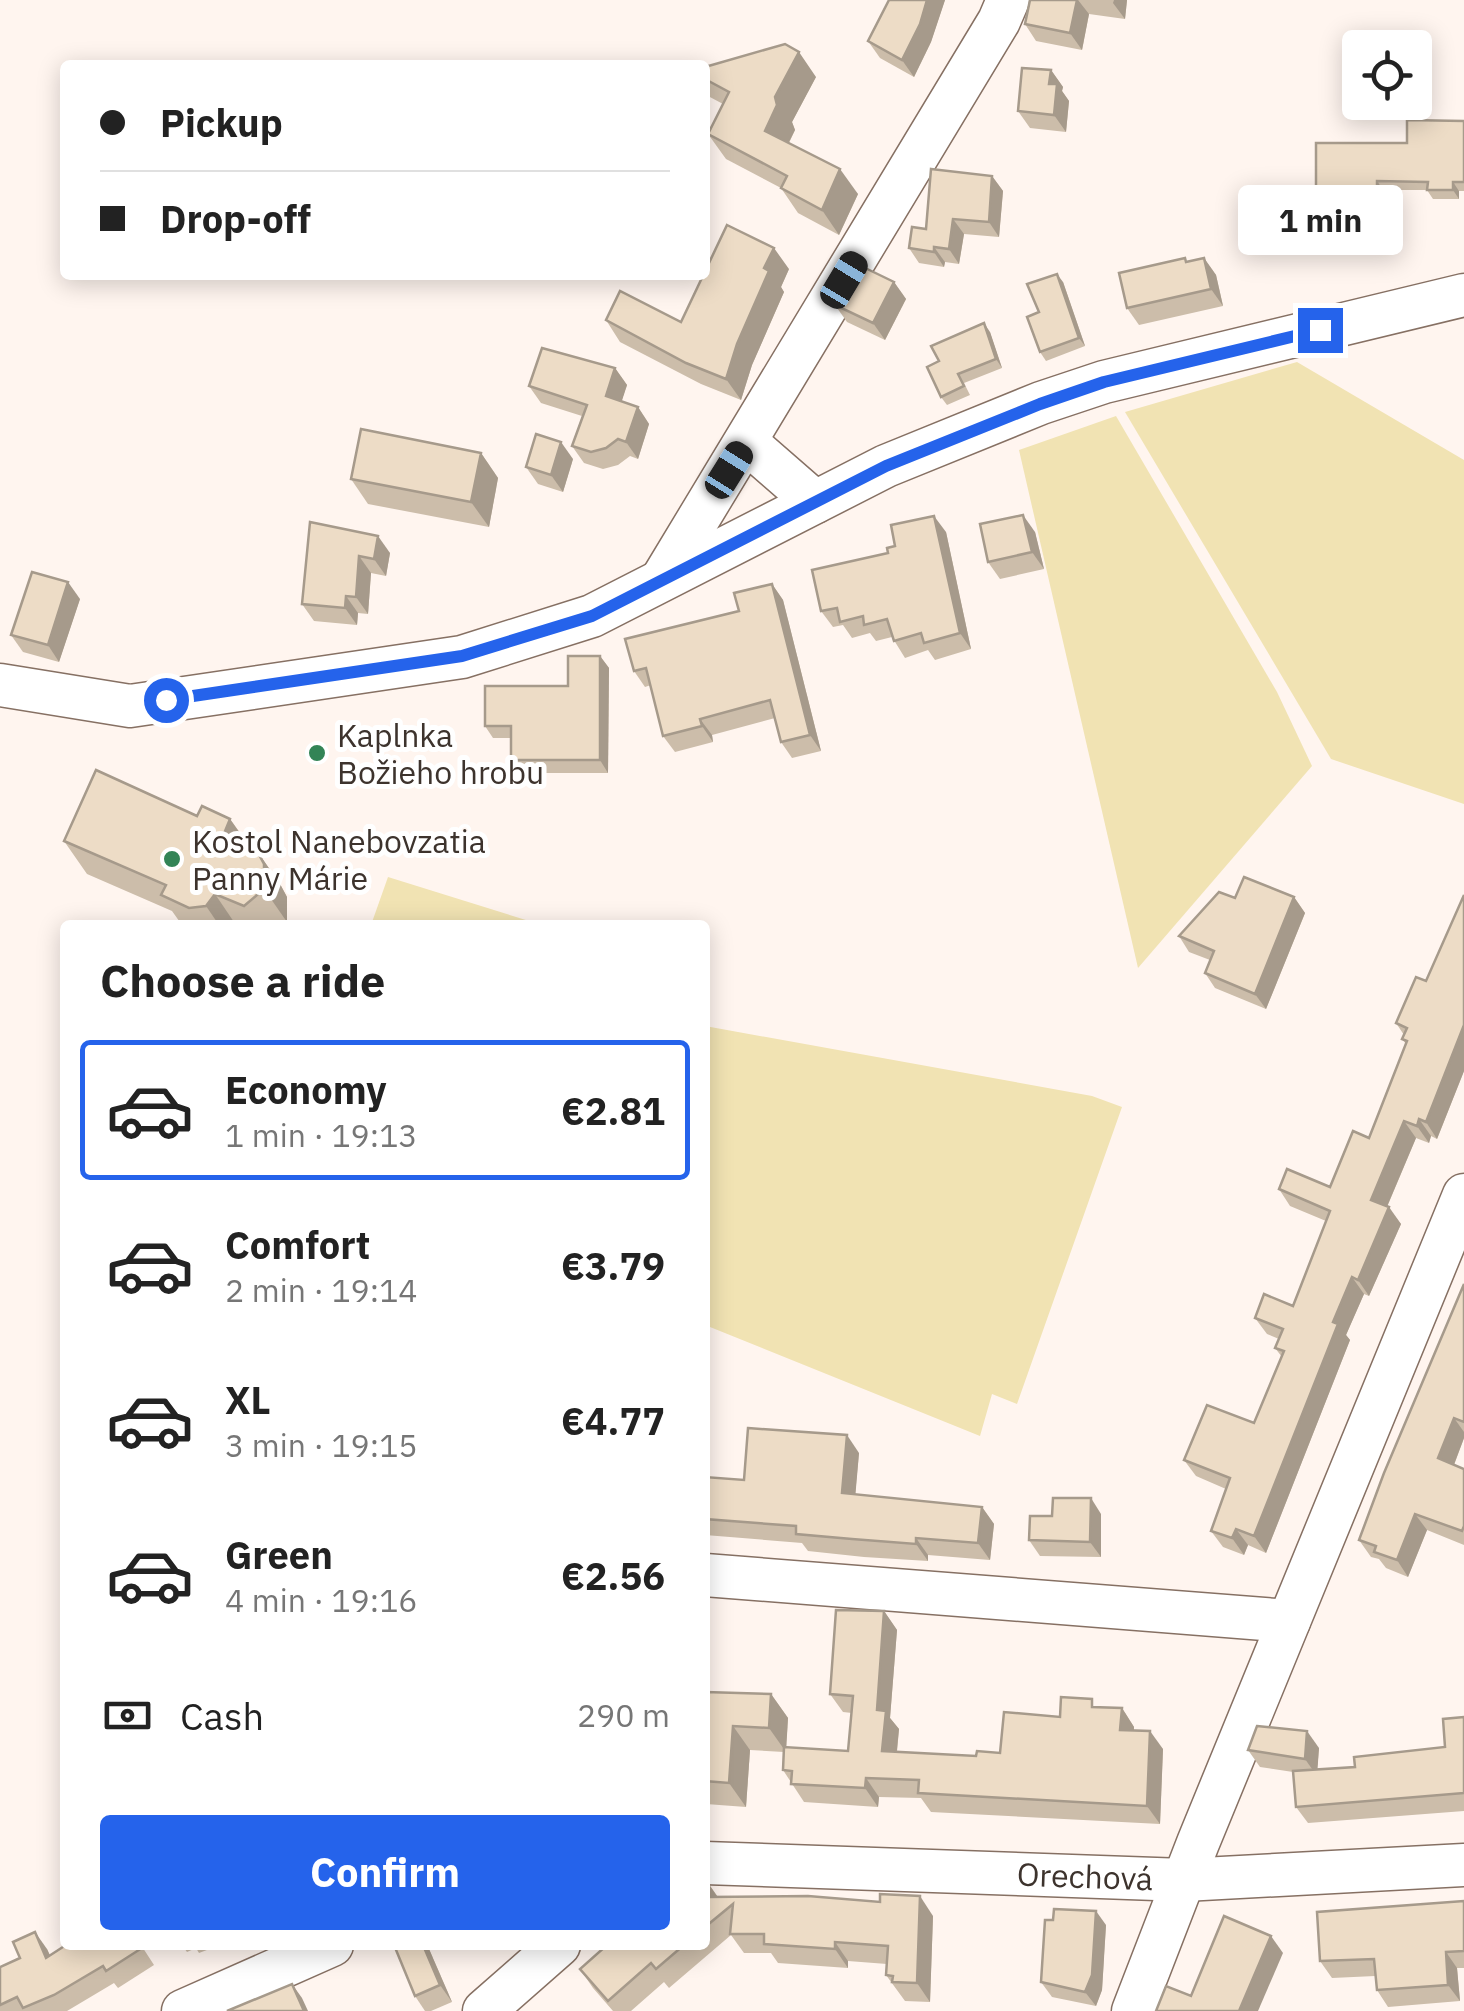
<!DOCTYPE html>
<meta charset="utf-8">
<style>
:root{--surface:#fff;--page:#f2f2f2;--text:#222;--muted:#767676;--line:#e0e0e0;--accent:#2563eb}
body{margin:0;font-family:"IBM Plex Sans",sans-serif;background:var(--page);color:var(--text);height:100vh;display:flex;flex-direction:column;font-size:38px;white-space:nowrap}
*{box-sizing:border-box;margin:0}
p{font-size:32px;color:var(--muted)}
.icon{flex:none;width:55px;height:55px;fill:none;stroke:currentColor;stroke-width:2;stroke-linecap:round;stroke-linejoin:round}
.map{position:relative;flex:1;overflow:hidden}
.sheet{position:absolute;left:60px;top:920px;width:650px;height:1030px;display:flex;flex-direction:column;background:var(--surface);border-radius:10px;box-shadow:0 5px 25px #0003}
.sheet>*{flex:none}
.top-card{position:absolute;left:60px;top:60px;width:650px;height:220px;border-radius:10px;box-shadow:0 5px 25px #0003;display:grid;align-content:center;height:220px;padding:0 40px;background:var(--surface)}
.buttons{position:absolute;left:1342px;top:30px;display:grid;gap:20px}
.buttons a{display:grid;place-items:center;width:90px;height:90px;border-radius:10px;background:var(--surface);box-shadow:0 5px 25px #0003;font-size:50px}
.end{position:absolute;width:45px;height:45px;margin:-22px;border:12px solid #2563eb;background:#fff;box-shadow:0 0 0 5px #fff}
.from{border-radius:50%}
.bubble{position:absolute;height:70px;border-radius:10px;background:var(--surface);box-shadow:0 5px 25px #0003;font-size:32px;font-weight:700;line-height:70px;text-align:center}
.car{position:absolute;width:30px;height:60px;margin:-30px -15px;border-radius:12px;box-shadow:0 0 8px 2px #0007;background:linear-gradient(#222 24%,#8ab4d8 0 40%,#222 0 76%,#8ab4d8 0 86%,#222 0)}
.top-card b{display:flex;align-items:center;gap:35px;height:95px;font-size:38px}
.top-card b+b{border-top:2px solid var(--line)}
.top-card i{width:25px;height:25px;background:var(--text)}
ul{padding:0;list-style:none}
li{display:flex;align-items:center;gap:30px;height:140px;margin:0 20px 15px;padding:0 20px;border:5px solid transparent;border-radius:10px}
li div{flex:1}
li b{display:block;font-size:38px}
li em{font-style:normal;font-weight:700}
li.selected{border-color:var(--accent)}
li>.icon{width:90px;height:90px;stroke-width:1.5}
h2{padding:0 40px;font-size:45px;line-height:120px}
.pay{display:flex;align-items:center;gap:25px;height:110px;padding:0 40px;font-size:38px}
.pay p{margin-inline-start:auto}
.primary-button{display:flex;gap:20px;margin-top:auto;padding:20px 40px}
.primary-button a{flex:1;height:115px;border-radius:10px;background:var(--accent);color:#fff;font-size:40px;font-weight:700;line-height:115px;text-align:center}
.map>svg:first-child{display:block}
</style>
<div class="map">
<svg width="1464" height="2011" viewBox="0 0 1464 2011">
<rect width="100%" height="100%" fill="#fff5ef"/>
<!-- green -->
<g fill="#f1e3b3">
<polygon points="1297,362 1464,460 1464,804 1331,759 1125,412"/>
<polygon points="1116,416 1277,692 1312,766 1138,968 1019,450"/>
<polygon points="388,877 542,925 371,925"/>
<polygon points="705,1026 1092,1096 1122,1107 1017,1404 992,1394 980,1436 705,1325"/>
</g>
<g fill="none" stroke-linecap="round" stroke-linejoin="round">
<!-- minor casing -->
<g stroke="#867063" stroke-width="45">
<g id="minor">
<polyline points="746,442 815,502"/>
<polyline points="662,579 999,21 1008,0"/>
<polyline points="0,685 130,706 462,657 592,616 886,466 1041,403 1104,382 1464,295"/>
<polyline points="705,1575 1289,1621"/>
<polyline points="705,1863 1184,1880 1464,1865"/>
<polyline points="183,2011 332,1945"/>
<polyline points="484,2011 559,1945"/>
<polyline points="1133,2011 1198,1843 1464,1195"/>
</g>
</g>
<!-- minor -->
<use href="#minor" stroke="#fff" stroke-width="42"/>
</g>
<!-- wall -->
<g fill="#ccbdaa">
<polygon points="889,0 945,0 931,42 914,77 880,58 868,41"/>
<polygon points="1030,0 1127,0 1125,19 1089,14 1082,50 1036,41 1025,24"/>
<polygon points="705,67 816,77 792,122 795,130 789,143 858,194 839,235 798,213 781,188 726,159 708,134 723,104 708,96 705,92"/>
<polygon points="1051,70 1063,87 1062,91 1069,101 1066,132 1030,128 1018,111"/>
<polygon points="1464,121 1464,191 1459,191 1459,199 1433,199 1427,190 1383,190 1383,213 1368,213 1368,221 1342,221 1336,212 1322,212 1316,204 1407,143"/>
<polygon points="992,176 1003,191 999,237 964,234 959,264 945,262 944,267 919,263 909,248 926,229"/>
<polygon points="1204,258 1216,275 1223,306 1139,325 1127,308"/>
<polygon points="789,269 781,287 784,292 752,365 741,400 701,384 620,342 606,320 681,322"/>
<polygon points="894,282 906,299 885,340 847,322 835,305"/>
<polygon points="1063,282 1085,346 1046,361 1040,352 1039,312"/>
<polygon points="990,332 1002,368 964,383 970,395 947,405 941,397"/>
<polygon points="615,368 627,385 621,402 638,407 649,424 638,459 630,456 618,465 603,469 584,463 572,446 582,416 541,403 529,386"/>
<polygon points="481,453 498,478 489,527 368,504 351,479"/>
<polygon points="573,459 563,492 538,484 526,467"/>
<polygon points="310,522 390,553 386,576 371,573 368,614 358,613 357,625 314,621 302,604"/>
<polygon points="946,532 971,649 935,660 928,650 905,658 892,637 876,641 870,633 852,638 843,625 833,627 821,611 888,553"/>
<polygon points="1035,532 1044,569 1000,579 988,562"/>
<polygon points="772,584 783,600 821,751 792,758 781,742 775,718 712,735 713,742 675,752 663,736 651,685 645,687 634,671 739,611"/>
<polygon points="80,599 59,662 23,652 11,635"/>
<polygon points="600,656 609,668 608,773 519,773 511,760 511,738 493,738 485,726 568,686"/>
<polygon points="197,816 230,819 251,848 257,851 280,884 287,897 287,922 283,925 182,925 172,911 87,874 64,841"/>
<polygon points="1464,895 1464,1071 1437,1139 1431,1136 1429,1143 1416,1138 1387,1207 1401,1224 1369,1296 1364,1294 1346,1335 1350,1340 1266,1553 1248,1545 1244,1555 1223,1547 1211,1531 1226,1489 1196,1476 1184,1460 1254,1423 1282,1357 1275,1348 1279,1339 1267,1334 1255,1318 1293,1306 1326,1221 1290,1206 1279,1189 1330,1187 1369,1138 1406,1044 1402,1039 1404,1035 1396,1023 1426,981"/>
<polygon points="1294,897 1305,913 1266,1009 1215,988 1205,973 1210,960 1189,952 1179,936 1235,898"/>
<polygon points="1464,1284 1464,1438 1454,1465 1464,1469 1464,1545 1427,1530 1408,1577 1386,1568 1379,1559 1371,1557 1359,1540"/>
<polygon points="859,1453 855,1495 982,1507 994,1524 990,1560 928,1555 928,1561 864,1557 808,1551 802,1543 705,1535 705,1477 744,1480"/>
<polygon points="1101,1514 1101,1557 1040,1556 1029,1540"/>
<polygon points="884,1611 897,1630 890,1718 899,1729 897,1752 976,1756 1000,1753 1060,1717 1098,1707 1122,1708 1134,1727 1134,1730 1163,1749 1160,1824 931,1812 921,1798 879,1797 878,1807 804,1802 783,1770 784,1752 750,1750 746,1807 706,1804 705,1802 705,1692 771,1694 788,1718 786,1747 848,1751 852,1713 843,1712 830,1694"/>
<polygon points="1464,1717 1464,1811 1308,1823 1296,1807 1293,1772 1260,1767 1248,1750 1319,1748 1317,1770 1355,1767 1445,1747"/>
<polygon points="705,1883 708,1883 718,1897 933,1916 930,2002 905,2001 886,1975 887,1964 848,1961 848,1968 778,1963 771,1953 744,1953 731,1935 669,1988 664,1982 631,2011 613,2011 593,1988 580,1969 607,1945 705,1945"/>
<polygon points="1464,1901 1464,1968 1457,1968 1460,2001 1388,2007 1377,1990 1375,1976 1332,1978 1320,1961"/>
<polygon points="1106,1925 1102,1990 1096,2006 1052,1997 1041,1982"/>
<polygon points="141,1945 154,1965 118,1988 114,1983 67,2011 0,2011 0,1967 47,1949 50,1955"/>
<polygon points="182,1945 220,1945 199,1953 196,1948 187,1952"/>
<polygon points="429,1949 452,2002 431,2011 425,2011 415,1996"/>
</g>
<!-- shaded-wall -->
<g fill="#a69a8b">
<polygon points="927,0 945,0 931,42 914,77 902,60"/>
<polygon points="1077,0 1078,0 1089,14 1082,50 1070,33"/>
<polygon points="1114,0 1127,0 1125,19 1113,3"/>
<polygon points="799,52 816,77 792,122 795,130 782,156 765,131 775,97"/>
<polygon points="1051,70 1063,87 1062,91 1069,101 1066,132 1054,115 1049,84"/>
<polygon points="840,169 858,194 839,235 822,210"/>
<polygon points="992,176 1003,191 999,237 989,222"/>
<polygon points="1377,181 1383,190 1383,213 1377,204"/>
<polygon points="1453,182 1459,191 1459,199 1453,190"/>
<polygon points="1362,204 1368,213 1368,221 1362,213"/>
<polygon points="953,219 964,234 959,264 949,249"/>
<polygon points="934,247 945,262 944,267 934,252"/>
<polygon points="774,248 789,269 781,287 784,292 752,365 741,400 726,379 764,268"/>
<polygon points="1204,258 1216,275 1223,306 1211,289"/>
<polygon points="1057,274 1063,282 1085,346 1079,338"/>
<polygon points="894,282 906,299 885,340 873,323"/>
<polygon points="984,323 990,332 1002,368 996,359"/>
<polygon points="615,368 627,385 618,413 606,396"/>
<polygon points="638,407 649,424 638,459 626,442"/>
<polygon points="561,442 573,459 563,492 551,475"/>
<polygon points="481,453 498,478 489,527 471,502"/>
<polygon points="1023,515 1035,532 1044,569 1032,552"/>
<polygon points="934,516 946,532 971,649 960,633"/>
<polygon points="378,536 390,553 386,576 374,559"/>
<polygon points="359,556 371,573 368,614 356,597"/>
<polygon points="68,582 80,599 59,662 48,645"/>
<polygon points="772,584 783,600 821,751 810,735"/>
<polygon points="346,596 358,613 357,625 345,608"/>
<polygon points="600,656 609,668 608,773 600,760"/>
<polygon points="700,719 712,735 713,742 702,726"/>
<polygon points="230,819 253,852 223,836"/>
<polygon points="257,851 280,884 287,897 287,922 264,889"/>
<polygon points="215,894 236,925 219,925 206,906"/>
<polygon points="1294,897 1305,913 1266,1009 1255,994"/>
<polygon points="1464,1025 1464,1071 1437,1139 1426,1122"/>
<polygon points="1419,1119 1431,1136 1429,1143 1417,1126"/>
<polygon points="1404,1121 1416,1138 1383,1216 1371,1200"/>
<polygon points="1389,1207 1401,1224 1369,1296 1358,1280"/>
<polygon points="1352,1277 1364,1294 1346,1335 1350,1340 1266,1553 1254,1536 1333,1322"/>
<polygon points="1454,1418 1464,1432 1464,1438 1450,1475 1438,1458"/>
<polygon points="847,1435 859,1453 854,1511 842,1493"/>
<polygon points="1091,1498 1101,1514 1101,1557 1090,1542"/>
<polygon points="982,1507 994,1524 990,1560 978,1543"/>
<polygon points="1415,1514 1427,1530 1408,1577 1397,1560"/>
<polygon points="1236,1529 1248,1545 1244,1555 1232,1538"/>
<polygon points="916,1538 928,1555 928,1561 916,1544"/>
<polygon points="884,1611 897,1630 890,1718 899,1729 895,1769 882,1751 877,1710"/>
<polygon points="771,1694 788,1718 786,1752 769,1728"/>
<polygon points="1122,1708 1134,1727 1133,1748 1120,1730"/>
<polygon points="733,1726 750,1750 746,1807 729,1783"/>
<polygon points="1150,1731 1163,1749 1160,1824 1147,1806"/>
<polygon points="1307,1731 1319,1748 1317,1776 1305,1759"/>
<polygon points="866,1778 879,1797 878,1807 865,1788"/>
<polygon points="708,1883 721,1902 708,1897"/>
<polygon points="920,1896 933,1916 930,2002 917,1983"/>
<polygon points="1096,1911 1106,1925 1102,1990 1096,2006 1085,1992"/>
<polygon points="35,1932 47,1949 58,1974 46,1958"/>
<polygon points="1271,1936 1283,1953 1258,2011 1239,2011"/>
<polygon points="835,1942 848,1961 848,1968 835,1949"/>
<polygon points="423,1945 427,1945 429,1949 452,2002 440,1985"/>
<polygon points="1446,1952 1457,1968 1460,2001 1448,1985"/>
<polygon points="292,1984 302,1998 308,2011 304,2011"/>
</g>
<!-- building -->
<g fill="#eddcc6" stroke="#a69a8b" stroke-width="2.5">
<polygon points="889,0 927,0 920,24 902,60 868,41"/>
<polygon points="1030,0 1077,0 1070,33 1025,24"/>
<polygon points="785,44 799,52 775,97 777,105 765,131 840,169 822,210 781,188 787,176 708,134 729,92 705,79 705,67"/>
<polygon points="1022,68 1051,70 1049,84 1057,84 1054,115 1018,111"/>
<polygon points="1407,120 1464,121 1464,182 1453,182 1453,190 1427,190 1428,182 1377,181 1377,204 1362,204 1362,213 1336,213 1336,204 1316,204 1316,143 1407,143"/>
<polygon points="931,169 992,176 989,222 953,219 949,249 934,247 934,252 909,248 912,227 926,229"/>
<polygon points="727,225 774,248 764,268 769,271 737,344 726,379 686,363 606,320 620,291 681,322"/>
<polygon points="1185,258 1186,262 1204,258 1211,289 1127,308 1119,273"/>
<polygon points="859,265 894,282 873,323 835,305"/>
<polygon points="1057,274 1079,338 1040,352 1027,317 1039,312 1027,284"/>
<polygon points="984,323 996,359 958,374 964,386 941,397 927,367 939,361 931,346"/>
<polygon points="542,348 615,368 606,396 638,407 626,442 618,439 606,448 591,452 572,446 587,405 529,386"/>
<polygon points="361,429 481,453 471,502 351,479"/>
<polygon points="536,434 561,442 551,475 526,467"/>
<polygon points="1023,515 1032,552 988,562 980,524"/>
<polygon points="934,516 960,633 924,643 921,633 894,641 887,619 864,625 863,616 840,622 837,608 821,611 812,570 888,553 887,548 895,546 891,525"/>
<polygon points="310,522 378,536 374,559 359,556 356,597 346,596 345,608 302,604"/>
<polygon points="32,572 68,582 48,645 11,635"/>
<polygon points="772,584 810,735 781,742 770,700 700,719 702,726 663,736 646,668 634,671 625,639 739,611 734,593"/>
<polygon points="568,656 600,656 600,760 511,760 511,726 485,726 485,686 568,686"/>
<polygon points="96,770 197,816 202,806 230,819 223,836 257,851 264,864 264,889 244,906 215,894 206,906 189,908 161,895 166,885 64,841"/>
<polygon points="1244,877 1294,897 1255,994 1205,973 1214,951 1179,936 1219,892 1235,898"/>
<polygon points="1464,895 1464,1025 1426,1122 1419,1119 1417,1126 1404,1121 1371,1200 1389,1207 1358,1280 1352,1277 1333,1322 1338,1324 1254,1536 1236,1529 1232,1538 1211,1531 1230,1478 1184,1460 1207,1405 1254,1423 1284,1351 1275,1348 1283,1329 1255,1318 1264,1294 1293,1306 1330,1211 1279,1189 1287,1169 1330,1187 1353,1131 1369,1138 1407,1041 1402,1039 1407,1028 1396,1023 1416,977 1426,981"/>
<polygon points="1464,1284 1464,1422 1454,1418 1438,1458 1464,1469 1464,1526 1462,1531 1415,1514 1397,1560 1374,1552 1376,1546 1359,1540 1384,1473"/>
<polygon points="748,1428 847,1435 842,1493 982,1507 978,1543 916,1538 916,1544 852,1539 796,1534 796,1526 705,1519 705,1477 744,1480"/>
<polygon points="1053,1498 1091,1498 1090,1542 1029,1540 1030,1516 1052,1516"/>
<polygon points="836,1610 884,1611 877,1710 886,1711 882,1751 976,1756 977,1751 1000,1753 1004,1712 1060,1717 1061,1697 1092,1699 1092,1707 1122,1708 1120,1730 1150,1731 1147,1806 918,1793 919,1780 866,1778 865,1788 791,1784 792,1771 783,1770 784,1747 848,1751 853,1696 830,1694"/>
<polygon points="705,1692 771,1694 769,1728 733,1726 729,1783 705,1781"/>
<polygon points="1464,1717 1464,1793 1296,1807 1293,1771 1355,1767 1354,1757 1445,1747 1443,1719"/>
<polygon points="1257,1726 1307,1731 1305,1759 1248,1750"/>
<polygon points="705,1883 708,1883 708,1897 808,1896 880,1902 880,1894 920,1896 917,1983 892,1982 893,1976 886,1975 888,1946 835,1942 835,1949 764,1944 764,1934 730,1934 733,1904 705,1927"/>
<polygon points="1464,1901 1464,1951 1446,1952 1448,1985 1377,1990 1374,1959 1320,1961 1317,1912"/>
<polygon points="1054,1909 1096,1911 1092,1975 1085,1992 1041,1982 1045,1920 1053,1920"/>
<polygon points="1224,1916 1271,1936 1239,2011 1156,2011 1166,1986 1191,1996"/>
<polygon points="35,1932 46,1958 66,1945 140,1945 142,1948 106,1971 103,1966 54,1995 23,2008 17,1997 0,2005 0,1967 20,1958 13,1942"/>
<polygon points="394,1945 423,1945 440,1985 415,1996"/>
<polygon points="607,1945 684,1945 656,1969 651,1963 608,2001 580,1969"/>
<polygon points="292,1984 304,2011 227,2011"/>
</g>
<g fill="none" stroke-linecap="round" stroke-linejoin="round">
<!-- route -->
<polyline stroke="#2563eb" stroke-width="12" points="166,700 462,656 592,616 886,466 1040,404 1104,382 1320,330"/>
</g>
<!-- markers -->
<g fill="#338456" stroke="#fff" stroke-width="4">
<circle cx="317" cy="753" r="10"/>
<circle cx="172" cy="859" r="10"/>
</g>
<g text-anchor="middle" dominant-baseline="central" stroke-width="10" stroke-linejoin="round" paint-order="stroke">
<!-- poi labels -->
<g font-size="32" fill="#3d332d" stroke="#fff" text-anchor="start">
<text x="337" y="735">Kaplnka<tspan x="337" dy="37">Božieho hrobu</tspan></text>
<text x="192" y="841">Kostol Nanebovzatia<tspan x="192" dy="37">Panny Márie</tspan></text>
</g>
<!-- street labels -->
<g font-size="32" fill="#3d332d" stroke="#fff">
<text transform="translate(1085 1876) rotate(2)">Orechová</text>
</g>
</g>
</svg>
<div class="buttons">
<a><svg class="icon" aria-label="locate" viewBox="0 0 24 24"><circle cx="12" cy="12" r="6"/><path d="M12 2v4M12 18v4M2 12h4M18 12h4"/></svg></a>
</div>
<i class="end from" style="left:166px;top:700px"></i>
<i class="end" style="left:1320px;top:330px"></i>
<div class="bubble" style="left:1238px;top:185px;width:165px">1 min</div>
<i class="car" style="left:844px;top:280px;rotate:31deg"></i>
<i class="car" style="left:729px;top:470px;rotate:32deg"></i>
<div class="top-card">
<b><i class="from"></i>Pickup</b>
<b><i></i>Drop-off</b>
</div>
<section class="sheet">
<h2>Choose a ride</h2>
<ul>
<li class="selected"><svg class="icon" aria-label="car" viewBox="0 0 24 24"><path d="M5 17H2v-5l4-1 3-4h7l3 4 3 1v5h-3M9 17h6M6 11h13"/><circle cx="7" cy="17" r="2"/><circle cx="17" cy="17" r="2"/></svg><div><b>Economy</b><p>1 min · 19:13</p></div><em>€2.81</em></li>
<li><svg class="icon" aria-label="car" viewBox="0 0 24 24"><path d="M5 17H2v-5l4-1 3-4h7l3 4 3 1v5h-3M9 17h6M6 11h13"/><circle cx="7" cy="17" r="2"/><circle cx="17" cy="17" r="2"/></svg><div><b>Comfort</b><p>2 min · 19:14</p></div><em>€3.79</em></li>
<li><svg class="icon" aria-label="car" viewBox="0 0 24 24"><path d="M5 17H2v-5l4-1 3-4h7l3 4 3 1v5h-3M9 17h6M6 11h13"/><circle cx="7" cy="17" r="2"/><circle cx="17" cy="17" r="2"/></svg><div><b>XL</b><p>3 min · 19:15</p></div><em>€4.77</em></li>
<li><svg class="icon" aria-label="car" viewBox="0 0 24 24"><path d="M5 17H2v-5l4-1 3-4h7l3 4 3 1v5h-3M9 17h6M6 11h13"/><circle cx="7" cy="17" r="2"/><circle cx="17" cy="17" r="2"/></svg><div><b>Green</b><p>4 min · 19:16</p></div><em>€2.56</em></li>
</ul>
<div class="pay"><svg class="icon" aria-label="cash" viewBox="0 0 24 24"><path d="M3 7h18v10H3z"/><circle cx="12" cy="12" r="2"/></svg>Cash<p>290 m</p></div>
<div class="primary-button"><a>Confirm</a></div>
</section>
</div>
